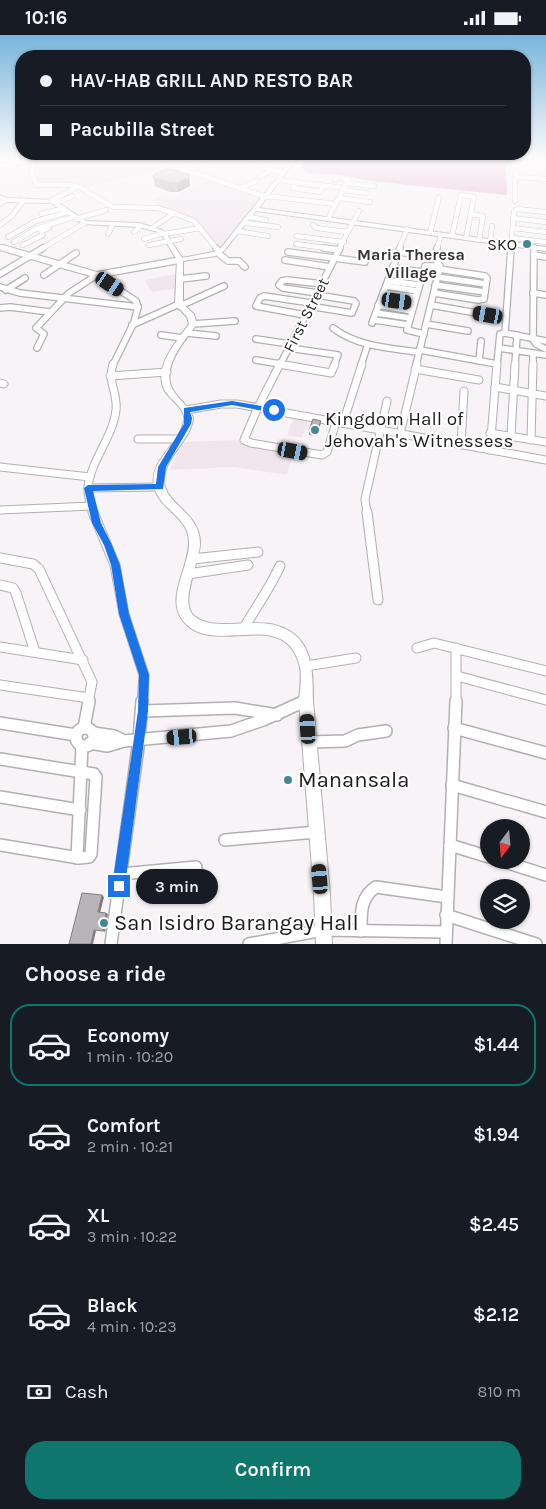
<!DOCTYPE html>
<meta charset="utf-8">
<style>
:root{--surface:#171b24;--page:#20242c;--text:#f1f3f6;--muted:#9ea1a6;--line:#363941;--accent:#0f766e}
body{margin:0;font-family:Karla,sans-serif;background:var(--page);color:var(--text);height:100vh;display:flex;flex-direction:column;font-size:19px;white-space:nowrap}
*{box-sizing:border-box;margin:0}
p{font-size:16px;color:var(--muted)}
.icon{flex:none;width:28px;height:28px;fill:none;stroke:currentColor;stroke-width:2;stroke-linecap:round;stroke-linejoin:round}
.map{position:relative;height:909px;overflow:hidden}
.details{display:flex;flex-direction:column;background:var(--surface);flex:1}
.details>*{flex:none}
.banner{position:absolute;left:15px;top:15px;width:516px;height:110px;border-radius:20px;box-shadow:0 1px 4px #0004;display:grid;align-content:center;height:110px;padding:0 25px;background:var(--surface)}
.needle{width:32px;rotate:196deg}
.controls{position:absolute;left:480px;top:784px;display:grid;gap:10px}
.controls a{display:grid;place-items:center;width:50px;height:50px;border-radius:50%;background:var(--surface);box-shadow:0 1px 4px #0004;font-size:25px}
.end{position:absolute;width:22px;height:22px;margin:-11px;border:6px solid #1a73e8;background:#fff;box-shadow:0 0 0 2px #fff}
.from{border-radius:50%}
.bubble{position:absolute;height:35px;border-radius:18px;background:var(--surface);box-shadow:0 1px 4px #0004;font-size:16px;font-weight:600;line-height:35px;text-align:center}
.car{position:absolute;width:15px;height:30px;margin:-15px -8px;border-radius:6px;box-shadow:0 0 4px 1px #0007;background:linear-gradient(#222 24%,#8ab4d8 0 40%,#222 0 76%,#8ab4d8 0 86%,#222 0)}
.banner b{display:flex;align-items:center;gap:18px;height:48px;font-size:19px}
.banner b+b{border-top:1px solid var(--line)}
.banner i{width:12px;height:12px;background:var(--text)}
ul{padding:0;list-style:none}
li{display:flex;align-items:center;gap:15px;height:82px;margin:0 10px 8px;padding:0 15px;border:2px solid transparent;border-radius:20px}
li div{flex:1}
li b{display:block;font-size:19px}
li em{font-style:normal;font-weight:600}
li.on{border-color:var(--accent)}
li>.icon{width:45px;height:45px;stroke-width:1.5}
h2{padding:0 25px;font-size:22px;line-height:60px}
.pay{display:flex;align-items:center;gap:12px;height:55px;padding:0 25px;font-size:19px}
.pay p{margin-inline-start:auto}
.primary-button{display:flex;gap:10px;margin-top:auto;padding:10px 25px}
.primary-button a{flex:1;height:58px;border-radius:20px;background:var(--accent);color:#fff;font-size:20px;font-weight:600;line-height:58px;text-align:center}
.status{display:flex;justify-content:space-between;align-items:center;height:35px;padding:0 25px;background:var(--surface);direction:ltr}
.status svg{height:14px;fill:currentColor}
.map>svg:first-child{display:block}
</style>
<div class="status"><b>10:16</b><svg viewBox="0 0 49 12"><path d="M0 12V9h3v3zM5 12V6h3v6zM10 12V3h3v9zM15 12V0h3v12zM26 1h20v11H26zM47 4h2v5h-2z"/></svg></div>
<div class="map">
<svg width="546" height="909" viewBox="0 0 546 909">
<rect width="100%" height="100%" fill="#f8f3f6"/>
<!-- built -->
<g fill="#f1e5ec">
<polygon points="37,123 145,123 181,135 165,142 148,137 83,153 37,148 34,137"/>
<polygon points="211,144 262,161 221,210 216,210 196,186 162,173 151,166 164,160 170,163"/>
<polygon points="180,238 179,253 151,257 145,245"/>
<polygon points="294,381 309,384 302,403 287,400"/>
<polygon points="238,405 244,410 293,418 287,440 234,432 170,435 182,407"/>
</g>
<!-- forest -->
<polygon fill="#dba6c5" points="306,123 483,123 510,125 506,133 507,160 371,146 342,140 306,138 301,131"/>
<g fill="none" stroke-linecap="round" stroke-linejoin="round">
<!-- minor-far4 casing -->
<g stroke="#b3afb1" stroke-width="5.5">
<g id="minor-far4">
<polyline points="36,123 31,138 37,150 69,150 79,152 113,172 157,173 174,178 194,186 217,214"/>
<polyline points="150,123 266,162"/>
<polyline points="234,123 283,138"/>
<polyline points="0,131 36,124"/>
<polyline points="187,135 217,123"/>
<polyline points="515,136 517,142 546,144"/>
<polyline points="260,141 274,135"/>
<polyline points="278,145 344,153"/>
<polyline points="297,147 293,153 320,157 323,151"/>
<polyline points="347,148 374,151"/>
<polyline points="241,153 256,146"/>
<polyline points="343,155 367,158"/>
<polyline points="266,161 336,169"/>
<polyline points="339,163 370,167"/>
<polyline points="51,166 77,152"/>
<polyline points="515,166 515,143 517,142"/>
<polyline points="56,168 73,161"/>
<polyline points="0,169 6,165"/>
<polyline points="41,179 64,173"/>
<polyline points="471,179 483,181 479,205"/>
<polyline points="249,182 266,185"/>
<polyline points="513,183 546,187"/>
<polyline points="76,184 106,175"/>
<polyline points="328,184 348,145 338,142 335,145"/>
<polyline points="245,188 278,192"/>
<polyline points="0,190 12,181 24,165"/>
<polyline points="313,190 316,193 348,197"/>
<polyline points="152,193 174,178"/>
<polyline points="513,193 546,197"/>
<polyline points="238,196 268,201"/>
<polyline points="134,197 141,191"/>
<polyline points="430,198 439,162"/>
<polyline points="108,199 113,189"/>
<polyline points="164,199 201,193"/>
<polyline points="296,201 344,207"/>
<polyline points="452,201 461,160 474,162 466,203"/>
<polyline points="8,202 36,186 68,177"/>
<polyline points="512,203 546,207"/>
<polyline points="144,204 163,198"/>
<polyline points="490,206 492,191"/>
<polyline points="14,207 36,194 73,182"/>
<polyline points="296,209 333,214"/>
<polyline points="23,210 43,200 41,196 49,193"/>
<polyline points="149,210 181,204"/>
<polyline points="0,212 7,214"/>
<polyline points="41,214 85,188"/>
<polyline points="339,214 359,176"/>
<polyline points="399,214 407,194"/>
<polyline points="437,214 441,200"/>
<polyline points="511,214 514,176 517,174 546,177"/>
<polyline points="534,214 534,212"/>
</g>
</g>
<!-- minor-far3 casing -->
<g stroke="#b3afb1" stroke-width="8">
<g id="minor-far3">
<polyline points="3,213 97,240 180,225"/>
<polyline points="216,213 219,217"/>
<polyline points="324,213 339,215"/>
<polyline points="534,213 533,304 536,309 546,314"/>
<polyline points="288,217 365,227"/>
<polyline points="398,217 415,219"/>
<polyline points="218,218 228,226 239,226 245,232"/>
<polyline points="534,220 546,222"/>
<polyline points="285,225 330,232"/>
<polyline points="392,233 423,237"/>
<polyline points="0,239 43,213"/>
<polyline points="390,239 421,244"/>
<polyline points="44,240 76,218"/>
<polyline points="437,242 486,249"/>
<polyline points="180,244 206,241"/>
<polyline points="388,246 419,250"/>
<polyline points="435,250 485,257"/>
<polyline points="386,251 417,256"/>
<polyline points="0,252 20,258 138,272"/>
<polyline points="6,255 25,243"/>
<polyline points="318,258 283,253 279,250 282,246 287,245 322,249"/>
<polyline points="383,258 415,262"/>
<polyline points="434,258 478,265 484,264 487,243 485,241 439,234"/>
<polyline points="533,258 546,260"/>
<polyline points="381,264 414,268"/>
<polyline points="378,270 412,276"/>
<polyline points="431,270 488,280"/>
<polyline points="180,271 224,251"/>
<polyline points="309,271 352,278 356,268 354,266 317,260"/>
<polyline points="0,273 10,272 50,277"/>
<polyline points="376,278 410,283"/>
<polyline points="305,280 256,271 260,263 264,261 311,268"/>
<polyline points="374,285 408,290"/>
<polyline points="372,288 400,213"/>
<polyline points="193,289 235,286"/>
<polyline points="426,289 468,296"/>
<polyline points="132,290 179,269"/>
<path d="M 333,293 C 358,312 389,313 419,317"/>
<polyline points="187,298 216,301"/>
<polyline points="505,298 511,213"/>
<polyline points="505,298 546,306"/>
<polyline points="424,299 407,295 425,231 440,231"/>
<polyline points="161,300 183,303"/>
<polyline points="256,304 290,309"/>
<polyline points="37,313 44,299 36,293 69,258 97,240 136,266 138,272"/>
<polyline points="289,313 338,320 334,330"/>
<polyline points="499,313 546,320"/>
<polyline points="420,315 497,329"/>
<polyline points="256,325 286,330"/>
<polyline points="479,326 481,306"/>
<polyline points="113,330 134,287 138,272"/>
<polyline points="280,330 340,213"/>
<polyline points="361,330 368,309"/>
<polyline points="416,330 440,232 435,222 437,213"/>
<polyline points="497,330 500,299 505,298"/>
<polyline points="515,330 517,300"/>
<polyline points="533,330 533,318"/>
</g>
</g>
<!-- minor-far2 casing -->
<g stroke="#b3afb1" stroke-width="9">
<g id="minor-far2">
<polyline points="279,329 331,338 335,329"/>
<polyline points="280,329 258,372 244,405 251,408 322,420 327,417 336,387"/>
<polyline points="415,334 479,345"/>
<polyline points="110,341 167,337"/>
<polyline points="0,348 4,349"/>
<polyline points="495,352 546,361"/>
<polyline points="186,375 221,369 237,369 546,425"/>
<polyline points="343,388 362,329"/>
<polyline points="490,398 546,407"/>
<polyline points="400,399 417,329"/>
<polyline points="511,401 515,329"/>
<polyline points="138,404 179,404"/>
<polyline points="531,405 533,329"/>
<polyline points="461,410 464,356"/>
<polyline points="490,415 497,329"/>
<polyline points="0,432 90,442"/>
<polyline points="88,453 160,452"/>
<polyline points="0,475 92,471"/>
<path d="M 93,478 C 91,470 87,461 88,452 C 91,425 113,402 116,375 C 118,357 107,348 113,329"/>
<polyline points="367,478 365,464 387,366"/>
</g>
</g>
<!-- minor-far1 casing -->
<g stroke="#b3afb1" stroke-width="11">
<g id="minor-far1">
<polyline points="93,477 115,530 124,579 144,640 142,668"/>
<polyline points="367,477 378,565"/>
<polyline points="0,523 33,529 39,534 92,647 88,668"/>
<polyline points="192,524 258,517"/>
<polyline points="188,539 248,530"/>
<polyline points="0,550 13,553 16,558 35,617"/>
<path d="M 244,593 C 256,572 270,553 280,531"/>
<polyline points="0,612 83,625"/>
<polyline points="417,613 434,608 546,636"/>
<polyline points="306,631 356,623"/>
<polyline points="457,641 546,665"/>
<polyline points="0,650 89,663"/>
<polyline points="302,668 306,666"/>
<polyline points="456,668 456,613"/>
</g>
</g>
<!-- minor casing -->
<g stroke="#b3afb1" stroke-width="14">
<g id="minor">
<polyline points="143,676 235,673 277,680"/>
<polyline points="0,688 76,700"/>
<circle cx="85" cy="702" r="9"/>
<polyline points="84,693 89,666"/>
<polyline points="454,693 546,718"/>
<polyline points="94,698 114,701 124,706"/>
<polyline points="309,707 345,706 358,700 386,696"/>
<polyline points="90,708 107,711 124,706 231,696 263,685 305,666"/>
<polyline points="0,724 94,739 96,742 91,819 89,822 79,823 0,810"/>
<polyline points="452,750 546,777"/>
<polyline points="0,762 80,775"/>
<polyline points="225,805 317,797"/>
<polyline points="450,810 489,822"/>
<polyline points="77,823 82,711"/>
<polyline points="499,825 546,840"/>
<polyline points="121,839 196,832"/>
<polyline points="446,880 536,909"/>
<path d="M 361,896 C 361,879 360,862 376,852 L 447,862"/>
<polyline points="111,909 139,705 142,666"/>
<polyline points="249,909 323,895 446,897"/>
<polyline points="446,909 456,666"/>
</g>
</g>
<!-- major casing -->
<g stroke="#b3afb1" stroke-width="2">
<path id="major" d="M 293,123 L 297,123 L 259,173 L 546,212 L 546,216 L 256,176 L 224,216 L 215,221 L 183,226 L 183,269 L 194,279 L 197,289 C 185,305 160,333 173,355 C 179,366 190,371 193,383 C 191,406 165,420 164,444 C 163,469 199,476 200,507 C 201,525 179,565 193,580 C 203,589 216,589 228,589 C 242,589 257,587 270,589 C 312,597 313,631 313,666 L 330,859 L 332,909 L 316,909 L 314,859 L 299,666 C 300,655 302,643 300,632 C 285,570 215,623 184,587 C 164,564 190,532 189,507 C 189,481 159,475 154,451 C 149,425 179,410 184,387 C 187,374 171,366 165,356 C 152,333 177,306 189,289 L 187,282 L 175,269 L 177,225 L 162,200 L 158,197 L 139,192 L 83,189 L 51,168 L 6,167 L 0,164 L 0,160 L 7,163 L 54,165 L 86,186 L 139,188 L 162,195 L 166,198 L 182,223 L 213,217 L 220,214 Z"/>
</g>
<!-- minor-far4 -->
<use href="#minor-far4" stroke="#fff" stroke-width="4.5"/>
<!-- minor-far3 -->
<use href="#minor-far3" stroke="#fff" stroke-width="5.5"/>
<!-- minor-far2 -->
<use href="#minor-far2" stroke="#fff" stroke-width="7"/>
<!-- minor-far1 -->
<use href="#minor-far1" stroke="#fff" stroke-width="9"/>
<!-- minor -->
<use href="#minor" stroke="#fff" stroke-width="11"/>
<!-- major -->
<use href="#major" fill="#fff" fill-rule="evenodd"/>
</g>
<!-- wall -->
<g fill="#9f9b9d">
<polygon points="153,140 189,140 190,151 178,157 170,157 155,151"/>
<polygon points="320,391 317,401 309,400 309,395"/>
</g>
<!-- shaded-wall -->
<g fill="#827e80">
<polygon points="189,143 190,151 178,157 177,148"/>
<polygon points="321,386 320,391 317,401 317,396"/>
<polygon points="102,860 104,862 100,878 98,877"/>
<polygon points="106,878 108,879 105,897 103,896"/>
<polygon points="94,895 96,896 93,909 91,909"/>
</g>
<!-- building -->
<g fill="#b9b4b7" stroke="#827e80">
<polygon points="165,134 172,134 189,140 189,143 177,148 169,148 154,143 153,140"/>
<polygon points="313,384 321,386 317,396 309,395"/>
<polygon points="82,858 102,860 98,877 106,878 103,896 94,895 91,909 69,909"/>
</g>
<!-- sky -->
<linearGradient id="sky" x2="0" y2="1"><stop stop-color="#78b5db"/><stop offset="0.49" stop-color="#fcfafb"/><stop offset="1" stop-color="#fcfafb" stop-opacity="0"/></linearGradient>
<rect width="546" height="250" fill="url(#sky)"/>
<!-- route -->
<polygon fill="#1a73e8" points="232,366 274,373 278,375 274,378 232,370 190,377 192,383 191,389 166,432 163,454 93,456 101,488 112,510 120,530 129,579 149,640 148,676 125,851 123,855 119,857 114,855 112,851 138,676 139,640 119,579 111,530 104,510 92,488 84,453 88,450 156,449 158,432 184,389 184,373"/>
<!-- markers -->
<g fill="#448797" stroke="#fff" stroke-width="2">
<circle cx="527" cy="209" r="5"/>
<circle cx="315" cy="395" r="5"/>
<circle cx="288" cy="745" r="5"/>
<circle cx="104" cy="888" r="5"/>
</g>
<g text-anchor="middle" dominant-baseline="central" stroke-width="4" stroke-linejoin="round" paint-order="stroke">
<!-- far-poi labels -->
<g font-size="16" fill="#1c1a1b" stroke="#fff" text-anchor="end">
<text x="517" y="209">SKO</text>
</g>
<!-- far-neighbourhood labels -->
<g font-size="16" font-weight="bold" fill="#363335" stroke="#fff">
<text x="411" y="219">Maria Theresa<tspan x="411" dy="18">Village</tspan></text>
</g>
<!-- far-street labels -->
<g font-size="16" fill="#1c1a1b" stroke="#fff">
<text transform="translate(306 280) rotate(-63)">First Street</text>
</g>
<!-- poi labels -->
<g font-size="19" fill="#1c1a1b" stroke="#fff" text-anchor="start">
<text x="325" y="384">Kingdom Hall of<tspan x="325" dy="22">Jehovah's Witnessess</tspan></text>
</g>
<!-- near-poi labels -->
<g font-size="22" fill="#1c1a1b" stroke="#fff" text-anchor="start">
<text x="298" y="745">Manansala</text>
<text x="114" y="888">San Isidro Barangay Hall</text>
</g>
</g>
</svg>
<div class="controls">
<a><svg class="needle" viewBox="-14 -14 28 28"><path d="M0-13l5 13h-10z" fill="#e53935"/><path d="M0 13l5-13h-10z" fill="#9ea1a6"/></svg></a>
<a><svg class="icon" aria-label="layers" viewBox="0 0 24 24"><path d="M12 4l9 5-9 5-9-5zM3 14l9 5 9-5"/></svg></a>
</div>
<i class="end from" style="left:274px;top:375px"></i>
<i class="end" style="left:119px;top:851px"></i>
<div class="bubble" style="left:136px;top:834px;width:82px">3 min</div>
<i class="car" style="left:110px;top:249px;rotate:124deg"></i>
<i class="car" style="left:397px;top:266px;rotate:98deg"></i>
<i class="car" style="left:488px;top:280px;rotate:280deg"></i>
<i class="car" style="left:293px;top:416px;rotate:101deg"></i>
<i class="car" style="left:308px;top:694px;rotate:356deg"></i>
<i class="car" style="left:182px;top:702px;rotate:265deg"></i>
<i class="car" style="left:320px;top:844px;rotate:355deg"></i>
<div class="banner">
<b><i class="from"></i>HAV-HAB GRILL AND RESTO BAR</b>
<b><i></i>Pacubilla Street</b>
</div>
</div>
<section class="details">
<h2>Choose a ride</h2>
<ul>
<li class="on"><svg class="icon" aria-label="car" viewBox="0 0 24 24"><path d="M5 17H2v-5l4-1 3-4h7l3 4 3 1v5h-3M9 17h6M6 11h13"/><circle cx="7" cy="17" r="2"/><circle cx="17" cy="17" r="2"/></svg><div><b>Economy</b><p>1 min · 10:20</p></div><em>$1.44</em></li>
<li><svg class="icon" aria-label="car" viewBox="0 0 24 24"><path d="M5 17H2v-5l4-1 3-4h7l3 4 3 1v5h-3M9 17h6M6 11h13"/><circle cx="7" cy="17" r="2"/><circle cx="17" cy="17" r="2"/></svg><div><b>Comfort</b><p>2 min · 10:21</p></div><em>$1.94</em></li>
<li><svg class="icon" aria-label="car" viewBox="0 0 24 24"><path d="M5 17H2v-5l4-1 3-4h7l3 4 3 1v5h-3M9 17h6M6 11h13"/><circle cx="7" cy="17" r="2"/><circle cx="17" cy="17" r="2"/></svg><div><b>XL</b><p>3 min · 10:22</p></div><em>$2.45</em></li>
<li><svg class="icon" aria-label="car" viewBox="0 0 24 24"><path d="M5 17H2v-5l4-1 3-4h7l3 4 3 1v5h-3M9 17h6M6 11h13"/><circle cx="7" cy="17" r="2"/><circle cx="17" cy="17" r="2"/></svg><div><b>Black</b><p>4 min · 10:23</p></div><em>$2.12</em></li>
</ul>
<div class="pay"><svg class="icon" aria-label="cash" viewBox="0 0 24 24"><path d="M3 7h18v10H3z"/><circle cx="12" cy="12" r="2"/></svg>Cash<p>810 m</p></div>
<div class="primary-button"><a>Confirm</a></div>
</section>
